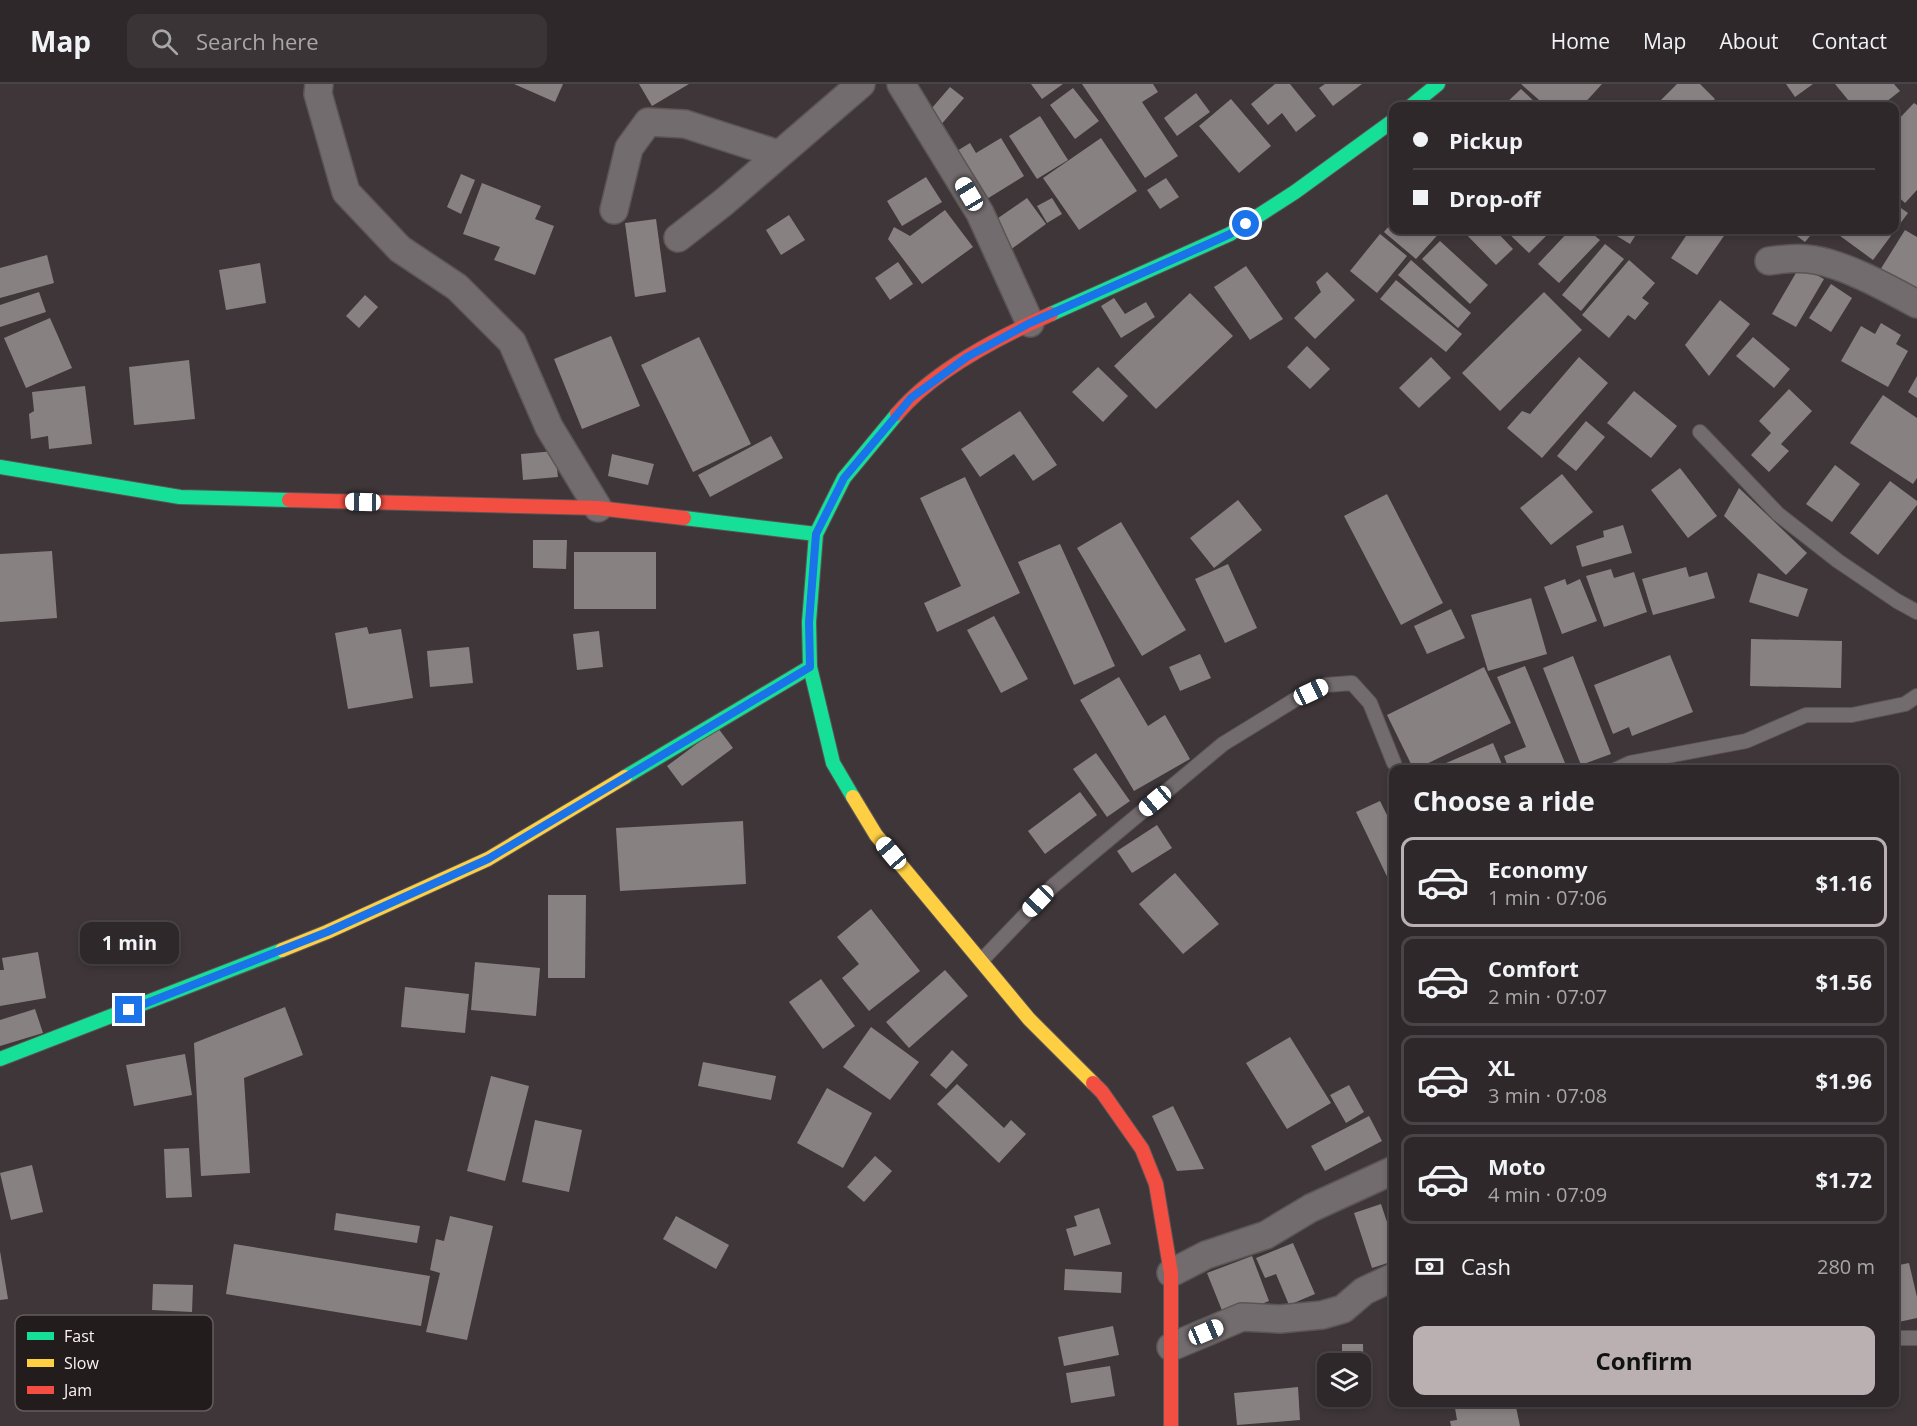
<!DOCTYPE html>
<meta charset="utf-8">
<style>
:root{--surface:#2e282a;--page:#3a3436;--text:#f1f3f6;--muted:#a7a6a8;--line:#494447;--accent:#bab0b2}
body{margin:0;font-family:"Open Sans",sans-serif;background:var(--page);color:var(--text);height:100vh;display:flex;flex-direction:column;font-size:22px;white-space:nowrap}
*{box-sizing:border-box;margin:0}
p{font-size:20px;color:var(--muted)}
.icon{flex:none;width:33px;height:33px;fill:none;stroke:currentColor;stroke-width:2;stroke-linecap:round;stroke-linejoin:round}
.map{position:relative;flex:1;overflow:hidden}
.side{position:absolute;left:1389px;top:681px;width:510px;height:642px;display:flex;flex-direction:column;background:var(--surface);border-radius:12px;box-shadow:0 3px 9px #0003,0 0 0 2px var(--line)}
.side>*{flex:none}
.guide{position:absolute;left:1389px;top:18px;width:510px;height:132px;border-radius:12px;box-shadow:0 3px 9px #0003,0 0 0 2px var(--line);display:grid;align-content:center;height:132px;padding:0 24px;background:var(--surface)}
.buttons{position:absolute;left:1317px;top:1269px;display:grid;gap:12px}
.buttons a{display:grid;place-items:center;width:54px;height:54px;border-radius:12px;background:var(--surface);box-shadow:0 3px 9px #0003,0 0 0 2px var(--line);font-size:30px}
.end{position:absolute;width:27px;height:27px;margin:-14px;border:8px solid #1a73e8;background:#fff;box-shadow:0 0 0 3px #fff}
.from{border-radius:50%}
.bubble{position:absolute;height:42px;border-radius:12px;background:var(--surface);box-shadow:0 3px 9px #0003,0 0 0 2px var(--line);font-size:20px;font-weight:700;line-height:42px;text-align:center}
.car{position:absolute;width:18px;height:36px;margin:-18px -9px;border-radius:8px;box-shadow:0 0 4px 2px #0007;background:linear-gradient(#fff 24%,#345 0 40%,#fff 0 76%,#345 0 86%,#fff 0)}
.guide b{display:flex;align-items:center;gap:21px;height:57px;font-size:22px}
.guide b+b{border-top:2px solid var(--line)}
.guide i{width:15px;height:15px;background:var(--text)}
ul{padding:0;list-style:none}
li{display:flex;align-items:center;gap:18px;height:90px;margin:0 12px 9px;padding:0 12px;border:3px solid var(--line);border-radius:12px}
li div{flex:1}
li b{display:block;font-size:22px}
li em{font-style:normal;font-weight:700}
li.on{border-color:var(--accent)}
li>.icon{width:54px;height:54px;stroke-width:1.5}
h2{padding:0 24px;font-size:27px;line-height:72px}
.pay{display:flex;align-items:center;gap:15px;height:66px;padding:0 24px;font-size:22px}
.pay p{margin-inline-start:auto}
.cta{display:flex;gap:12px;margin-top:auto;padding:12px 24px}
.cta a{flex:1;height:69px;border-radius:12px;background:var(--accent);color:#111;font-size:24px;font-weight:700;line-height:69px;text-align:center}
header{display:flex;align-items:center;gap:36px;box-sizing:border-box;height:84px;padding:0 30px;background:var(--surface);border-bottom:2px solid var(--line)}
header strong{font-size:28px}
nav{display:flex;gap:33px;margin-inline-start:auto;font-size:21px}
.search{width:420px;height:54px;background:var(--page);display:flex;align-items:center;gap:15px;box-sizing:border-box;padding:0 21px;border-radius:12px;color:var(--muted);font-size:22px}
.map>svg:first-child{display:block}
</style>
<header>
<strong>Map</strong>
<div class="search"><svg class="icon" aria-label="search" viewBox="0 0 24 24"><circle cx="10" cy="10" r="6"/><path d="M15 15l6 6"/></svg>Search here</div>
<nav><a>Home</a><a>Map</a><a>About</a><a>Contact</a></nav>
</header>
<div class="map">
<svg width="1917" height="1342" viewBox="0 0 1917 1342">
<rect width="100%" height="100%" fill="#3e3638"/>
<!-- building -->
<g fill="#888182">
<polygon points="514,0 563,0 555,18"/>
<polygon points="639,0 689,0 652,22"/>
<polygon points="1031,0 1063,0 1042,15"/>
<polygon points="1082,0 1153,0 1158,8 1142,18 1178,72 1145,94"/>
<polygon points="1275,0 1290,0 1316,32 1296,48 1282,29 1268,41 1251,20"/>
<polygon points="1325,0 1362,0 1333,22 1319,4"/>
<polygon points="1521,0 1602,0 1582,22 1546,22"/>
<polygon points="1677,0 1700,0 1715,15 1707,22 1659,22 1657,20"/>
<polygon points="1786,0 1813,0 1795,13"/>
<polygon points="1835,0 1894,0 1900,7 1881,22 1853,22"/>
<polygon points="950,3 964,14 939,43 925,32"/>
<polygon points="1073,4 1099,37 1075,55 1050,21"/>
<polygon points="1521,5 1539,22 1503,22"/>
<polygon points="1196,9 1210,28 1177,52 1164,34"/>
<polygon points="1231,15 1271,62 1239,89 1199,42"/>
<polygon points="1914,19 1917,21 1917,106 1905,119 1894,109 1894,40"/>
<polygon points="1040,32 1068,76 1037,95 1009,52"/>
<polygon points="1001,54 1024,92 982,118 952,70 970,59 976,69"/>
<polygon points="1101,54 1137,107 1079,146 1043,94"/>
<polygon points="461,90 475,96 461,130 447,123"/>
<polygon points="926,93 942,118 902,142 887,117"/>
<polygon points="1166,94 1179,113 1160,125 1147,106"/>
<polygon points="482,99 541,122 535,135 554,142 535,191 494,176 500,163 463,150"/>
<polygon points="1027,114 1046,140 1010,166 991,139"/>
<polygon points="1052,114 1062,130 1047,139 1037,122"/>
<polygon points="1894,119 1908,129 1873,176 1832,146 1894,146"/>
<polygon points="945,126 973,163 922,200 888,155 894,143 910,152"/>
<polygon points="789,131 805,156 781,171 766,146"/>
<polygon points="656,135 666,208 635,213 625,139"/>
<polygon points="1394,136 1394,146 1442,146 1416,175 1384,148"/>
<polygon points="1462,146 1495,146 1513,165 1496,181"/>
<polygon points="1505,146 1552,146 1529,169"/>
<polygon points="1570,146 1588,146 1600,156 1559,199 1538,180"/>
<polygon points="1607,146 1639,146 1630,160"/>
<polygon points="1690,146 1728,146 1697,191 1671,174"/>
<polygon points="1789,146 1815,146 1805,158"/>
<polygon points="1905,146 1917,153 1917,203 1912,212 1877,191"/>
<polygon points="1380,150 1407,172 1377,209 1350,187"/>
<polygon points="1440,157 1488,201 1470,220 1422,175"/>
<polygon points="1605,160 1624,175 1581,227 1562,211"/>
<polygon points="47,171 54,199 0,214 0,184"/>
<polygon points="1411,176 1471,229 1458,244 1398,191"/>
<polygon points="1629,176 1655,199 1642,214 1649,219 1635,236 1628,231 1609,254 1582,231"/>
<polygon points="898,178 913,200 890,216 875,194"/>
<polygon points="260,179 266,219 226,226 219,186"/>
<polygon points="1246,182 1283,235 1250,256 1214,203"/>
<polygon points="1800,182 1824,195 1796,243 1772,230"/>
<polygon points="1327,188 1355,216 1315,255 1294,234 1321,208 1316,198"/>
<polygon points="1396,196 1462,250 1446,268 1380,215"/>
<polygon points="1831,200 1852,214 1831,248 1809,234"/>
<polygon points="39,208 46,228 0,243 0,221"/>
<polygon points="1544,208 1582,246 1500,327 1462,289"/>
<polygon points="1190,209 1233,252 1156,325 1114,282"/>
<polygon points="365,211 378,223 359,244 346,232"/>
<polygon points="1114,214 1125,230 1146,218 1155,233 1121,254 1101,222"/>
<polygon points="1720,216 1750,240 1709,292 1685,261"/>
<polygon points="50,234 72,284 26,304 4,254"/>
<polygon points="1881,239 1901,251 1896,260 1908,267 1888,303 1841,277 1861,242 1875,250"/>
<polygon points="611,252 640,322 582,345 554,275"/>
<polygon points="699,253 751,360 693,388 641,281"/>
<polygon points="1753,253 1790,285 1774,304 1736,272"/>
<polygon points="1307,262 1330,285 1310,305 1287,283"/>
<polygon points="1431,273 1451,294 1419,324 1399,304"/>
<polygon points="1579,273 1608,299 1542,374 1507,344 1522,327 1530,330"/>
<polygon points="189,276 195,335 134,341 129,283"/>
<polygon points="1098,283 1128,312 1103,338 1072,308"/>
<polygon points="1917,292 1917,314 1908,308"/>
<polygon points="85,302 92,360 49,365 48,352 31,355 29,330 34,327 32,308"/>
<polygon points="1789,305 1812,327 1781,360 1789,367 1769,388 1751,371 1771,349 1759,337"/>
<polygon points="1634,307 1677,342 1651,374 1607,339"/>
<polygon points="1883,311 1917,334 1917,394 1913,400 1850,359"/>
<polygon points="1020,327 1057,381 1033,397 1014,370 980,393 961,365"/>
<polygon points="1586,337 1605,353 1576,387 1557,372"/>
<polygon points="771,352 783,374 710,413 698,391"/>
<polygon points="555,367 558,393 523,396 521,370"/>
<polygon points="612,370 654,380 648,401 608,392"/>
<polygon points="1835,381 1860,400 1832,438 1806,420"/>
<polygon points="1680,384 1717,432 1688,454 1651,406"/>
<polygon points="1562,390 1593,428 1551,461 1520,424"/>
<polygon points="965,393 1020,509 937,548 924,519 961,502 920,414"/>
<polygon points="1890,397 1917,417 1917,421 1878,471 1850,449"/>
<polygon points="1739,404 1807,469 1786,491 1724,432"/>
<polygon points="1387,410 1443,519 1401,541 1344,432"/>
<polygon points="1238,416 1262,446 1214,484 1190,454"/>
<polygon points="1121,438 1186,546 1142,572 1077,464"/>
<polygon points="1623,441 1632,469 1582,483 1576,462 1604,453 1603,447"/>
<polygon points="533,456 567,456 566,485 533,484"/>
<polygon points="1060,460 1115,582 1074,601 1018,478"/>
<polygon points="52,467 57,534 0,538 0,470"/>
<rect x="574" y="468" width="82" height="57"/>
<polygon points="1228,480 1257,544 1225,559 1195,495"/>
<polygon points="1686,483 1689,493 1707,488 1715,514 1653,531 1642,495"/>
<polygon points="1611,485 1614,494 1634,488 1647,528 1604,543 1586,492"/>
<polygon points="1758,489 1808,505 1798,533 1749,518"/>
<polygon points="1565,495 1567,501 1580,495 1597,537 1562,550 1544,503"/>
<polygon points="1531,514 1547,570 1488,587 1471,531"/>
<polygon points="1451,525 1465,554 1427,570 1414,542"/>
<polygon points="994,532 1028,595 1001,609 967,546"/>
<polygon points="367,543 369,550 401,545 413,614 348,625 335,549"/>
<polygon points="599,547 603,583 577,586 573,550"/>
<polygon points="1751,555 1842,557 1841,604 1750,602"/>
<polygon points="469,563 473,599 430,603 427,567"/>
<polygon points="1200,570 1211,594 1180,607 1169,583"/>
<polygon points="1670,571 1693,628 1632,652 1629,643 1613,650 1594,601"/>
<polygon points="1573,572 1611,670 1581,681 1543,584"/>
<polygon points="1525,582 1565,679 1550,686 1509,686 1504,672 1526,663 1497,593"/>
<polygon points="1484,583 1511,639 1414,686 1387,631"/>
<polygon points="1119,593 1148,642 1165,631 1190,675 1134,707 1080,616"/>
<polygon points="718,644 733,664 682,702 667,682"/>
<polygon points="1493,659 1504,685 1432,685"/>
<polygon points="1096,669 1130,717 1107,733 1073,685"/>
<polygon points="1080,708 1097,731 1045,770 1028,747"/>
<polygon points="1380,717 1388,733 1394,731 1394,807 1356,728"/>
<polygon points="743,737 746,800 620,807 616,744"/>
<polygon points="1157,741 1172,764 1132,789 1117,767"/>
<polygon points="1175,789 1219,840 1183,870 1139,820"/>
<polygon points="548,811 586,811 585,894 548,894"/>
<polygon points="871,825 920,887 869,927 842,894 859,880 837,853"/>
<polygon points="38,868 46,914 0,922 0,886 4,886 2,874"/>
<polygon points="475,878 540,884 536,932 471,926"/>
<polygon points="945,886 968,912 909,964 886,938"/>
<polygon points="821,895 855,942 823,965 789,918"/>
<polygon points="405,903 469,910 465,949 401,943"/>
<polygon points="285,923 303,971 244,994 250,1089 201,1092 194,959"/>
<polygon points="35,925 43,949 0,962 0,936"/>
<polygon points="871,943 919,978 890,1016 843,983"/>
<polygon points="1290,953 1331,1019 1287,1045 1246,979"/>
<polygon points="952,966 968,981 946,1005 930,991"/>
<polygon points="185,970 192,1011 134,1022 126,981"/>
<polygon points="703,978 776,992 771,1016 698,1002"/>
<polygon points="491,992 529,1002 505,1097 467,1087"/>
<polygon points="957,1000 1004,1044 1011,1036 1026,1050 999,1079 937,1020"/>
<polygon points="1349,1001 1364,1028 1346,1039 1330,1011"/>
<polygon points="827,1004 872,1029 843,1084 797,1059"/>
<polygon points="1173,1022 1204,1085 1177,1087 1152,1032"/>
<polygon points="1369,1032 1382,1057 1325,1087 1311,1062"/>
<polygon points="535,1036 582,1046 569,1108 522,1098"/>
<polygon points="189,1064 192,1113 166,1114 164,1065"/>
<polygon points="875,1072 892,1087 864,1118 847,1103"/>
<polygon points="32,1081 43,1128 11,1136 0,1089"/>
<polygon points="1381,1120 1394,1159 1394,1177 1372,1184 1354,1129"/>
<polygon points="1099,1124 1111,1160 1074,1172 1066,1145 1077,1142 1074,1132"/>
<polygon points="336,1129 420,1142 417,1159 334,1146"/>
<polygon points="450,1132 493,1142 467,1256 426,1248 440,1189 430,1186 436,1155 444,1157"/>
<polygon points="676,1132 729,1161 716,1185 663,1155"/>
<polygon points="1293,1159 1315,1210 1289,1221 1276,1190 1265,1194 1256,1174"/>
<polygon points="234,1160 430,1192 421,1242 226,1210"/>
<polygon points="0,1167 8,1215 0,1216"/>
<polygon points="1252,1172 1269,1217 1225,1234 1207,1189"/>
<polygon points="1909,1179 1917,1213 1917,1234 1894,1239 1894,1182"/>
<polygon points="1065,1185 1122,1188 1121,1209 1064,1206"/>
<polygon points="153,1200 193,1201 192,1228 152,1226"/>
<polygon points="1113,1242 1119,1271 1064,1282 1058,1253"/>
<polygon points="1342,1260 1363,1260 1364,1299 1360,1299 1360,1280 1342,1280"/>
<polygon points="1110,1282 1115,1312 1071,1319 1066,1289"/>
<polygon points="1298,1303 1300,1336 1237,1341 1234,1309"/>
<polygon points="1454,1318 1504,1318 1505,1325 1516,1323 1520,1342 1451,1342 1450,1337 1457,1336"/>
</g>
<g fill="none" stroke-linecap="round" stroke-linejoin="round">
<!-- lane casing -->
<g stroke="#5c5556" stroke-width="16">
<g id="lane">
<polyline points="1700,348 1778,430 1838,477 1897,517 1917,528"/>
<polyline points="1615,686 1630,679 1746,657 1806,631 1852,631 1905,620 1917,612"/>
<polyline points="981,877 1053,802 1223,660 1296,615 1326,601 1352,599 1370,619 1394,679"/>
<polyline points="1894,1254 1917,1254"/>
</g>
</g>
<!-- street casing -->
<g stroke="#5c5556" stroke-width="30">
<g id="street">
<polyline points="319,0 318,10 346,108 400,165 457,203 512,258 549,343 598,424"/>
<polyline points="901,0 980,129 1030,239"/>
<polyline points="614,126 629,64 648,38 685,40 778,70"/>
<polyline points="678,154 724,118 861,0"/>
<path d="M 1769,177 C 1784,175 1799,173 1815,176 C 1846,181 1889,205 1917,220"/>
<polyline points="1171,1189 1206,1171 1266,1151 1311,1124 1394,1086"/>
<polyline points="1171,1263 1242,1233 1280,1235 1322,1231 1343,1225 1364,1207 1394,1193"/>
</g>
</g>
<!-- fast casing -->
<g stroke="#5c5556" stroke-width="16">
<g id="fast">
<polyline points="1411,22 1438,0"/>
<polyline points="1051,230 1230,150 1295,108 1394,36"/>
<polyline points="0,383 180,413 289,416"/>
<polyline points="684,434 816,450"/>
<polyline points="625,693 810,583"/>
<polyline points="853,713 833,679 810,583 809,538 816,450 844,394 897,330"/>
<polyline points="0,975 282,866"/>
</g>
</g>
<!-- slow casing -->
<g stroke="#5c5556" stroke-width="16">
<g id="slow">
<polyline points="853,713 876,751 1029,935 1093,999"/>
<polyline points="282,866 327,848 488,775 625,693"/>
</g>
</g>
<!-- jam casing -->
<g stroke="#5c5556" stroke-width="16">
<g id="jam">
<path d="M 897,330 C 934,286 999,253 1051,230"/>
<polyline points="289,416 598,424 684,434"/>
<polyline points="1093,999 1102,1008 1142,1065 1156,1100 1171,1189 1171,1342"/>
</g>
</g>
<!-- lane -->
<use href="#lane" stroke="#736c6e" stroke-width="14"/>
<!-- street -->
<use href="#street" stroke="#736c6e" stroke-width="27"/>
<!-- fast -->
<use href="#fast" stroke="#16e098" stroke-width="14"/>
<!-- slow -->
<use href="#slow" stroke="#ffcf43" stroke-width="14"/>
<!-- jam -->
<use href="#jam" stroke="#f24e42" stroke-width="14"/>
</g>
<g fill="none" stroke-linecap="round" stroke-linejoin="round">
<!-- route -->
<polyline stroke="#1a73e8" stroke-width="8" points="129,926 327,848 488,775 810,583 809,538 816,450 844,394 911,314 967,273 1030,239 1208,160 1230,150 1246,140"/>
</g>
<!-- legend -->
<rect x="15" y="1231" width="198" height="96" rx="9" fill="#231c1d" stroke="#645c5d" stroke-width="1.5"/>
<rect x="27" y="1248" width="27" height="8" fill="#16e098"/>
<rect x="27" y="1275" width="27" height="8" fill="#ffcf43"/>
<rect x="27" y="1302" width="27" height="8" fill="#f24e42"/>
<g font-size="16" fill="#fcf2f3">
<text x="64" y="1258">Fast</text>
<text x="64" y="1285">Slow</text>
<text x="64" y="1312">Jam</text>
</g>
</svg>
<div class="buttons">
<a><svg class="icon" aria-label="layers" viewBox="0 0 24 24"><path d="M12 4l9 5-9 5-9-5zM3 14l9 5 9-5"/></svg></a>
</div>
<i class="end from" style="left:1246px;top:140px"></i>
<i class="end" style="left:129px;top:926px"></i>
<div class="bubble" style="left:80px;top:838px;width:99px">1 min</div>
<i class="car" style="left:969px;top:110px;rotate:329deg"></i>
<i class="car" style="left:363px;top:418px;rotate:271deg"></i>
<i class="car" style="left:1311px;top:608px;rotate:65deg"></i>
<i class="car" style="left:1155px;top:717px;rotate:230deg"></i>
<i class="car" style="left:891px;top:769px;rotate:320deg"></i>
<i class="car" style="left:1038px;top:817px;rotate:224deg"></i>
<i class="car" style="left:1206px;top:1248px;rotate:67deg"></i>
<div class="guide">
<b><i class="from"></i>Pickup</b>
<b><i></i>Drop-off</b>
</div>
<section class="side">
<h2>Choose a ride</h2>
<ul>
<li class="on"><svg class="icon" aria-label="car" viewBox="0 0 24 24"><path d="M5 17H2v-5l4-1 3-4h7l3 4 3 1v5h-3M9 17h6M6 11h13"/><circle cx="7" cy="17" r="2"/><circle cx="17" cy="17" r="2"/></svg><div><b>Economy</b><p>1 min · 07:06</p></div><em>$1.16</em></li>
<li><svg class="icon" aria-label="car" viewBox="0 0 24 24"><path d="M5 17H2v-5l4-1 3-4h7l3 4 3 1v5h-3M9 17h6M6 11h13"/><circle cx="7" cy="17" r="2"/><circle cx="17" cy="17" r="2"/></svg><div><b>Comfort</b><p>2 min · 07:07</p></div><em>$1.56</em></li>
<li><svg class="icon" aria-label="car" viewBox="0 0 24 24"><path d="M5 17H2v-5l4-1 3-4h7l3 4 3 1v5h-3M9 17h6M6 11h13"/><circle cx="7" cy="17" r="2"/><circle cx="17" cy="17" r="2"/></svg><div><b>XL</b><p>3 min · 07:08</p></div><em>$1.96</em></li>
<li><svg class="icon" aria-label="car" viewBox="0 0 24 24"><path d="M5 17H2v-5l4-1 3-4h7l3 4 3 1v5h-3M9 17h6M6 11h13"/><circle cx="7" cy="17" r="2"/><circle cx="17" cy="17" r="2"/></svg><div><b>Moto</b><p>4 min · 07:09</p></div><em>$1.72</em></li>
</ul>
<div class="pay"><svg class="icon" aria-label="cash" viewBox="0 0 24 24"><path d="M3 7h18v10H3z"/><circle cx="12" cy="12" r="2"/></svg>Cash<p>280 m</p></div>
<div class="cta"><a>Confirm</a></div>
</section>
</div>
